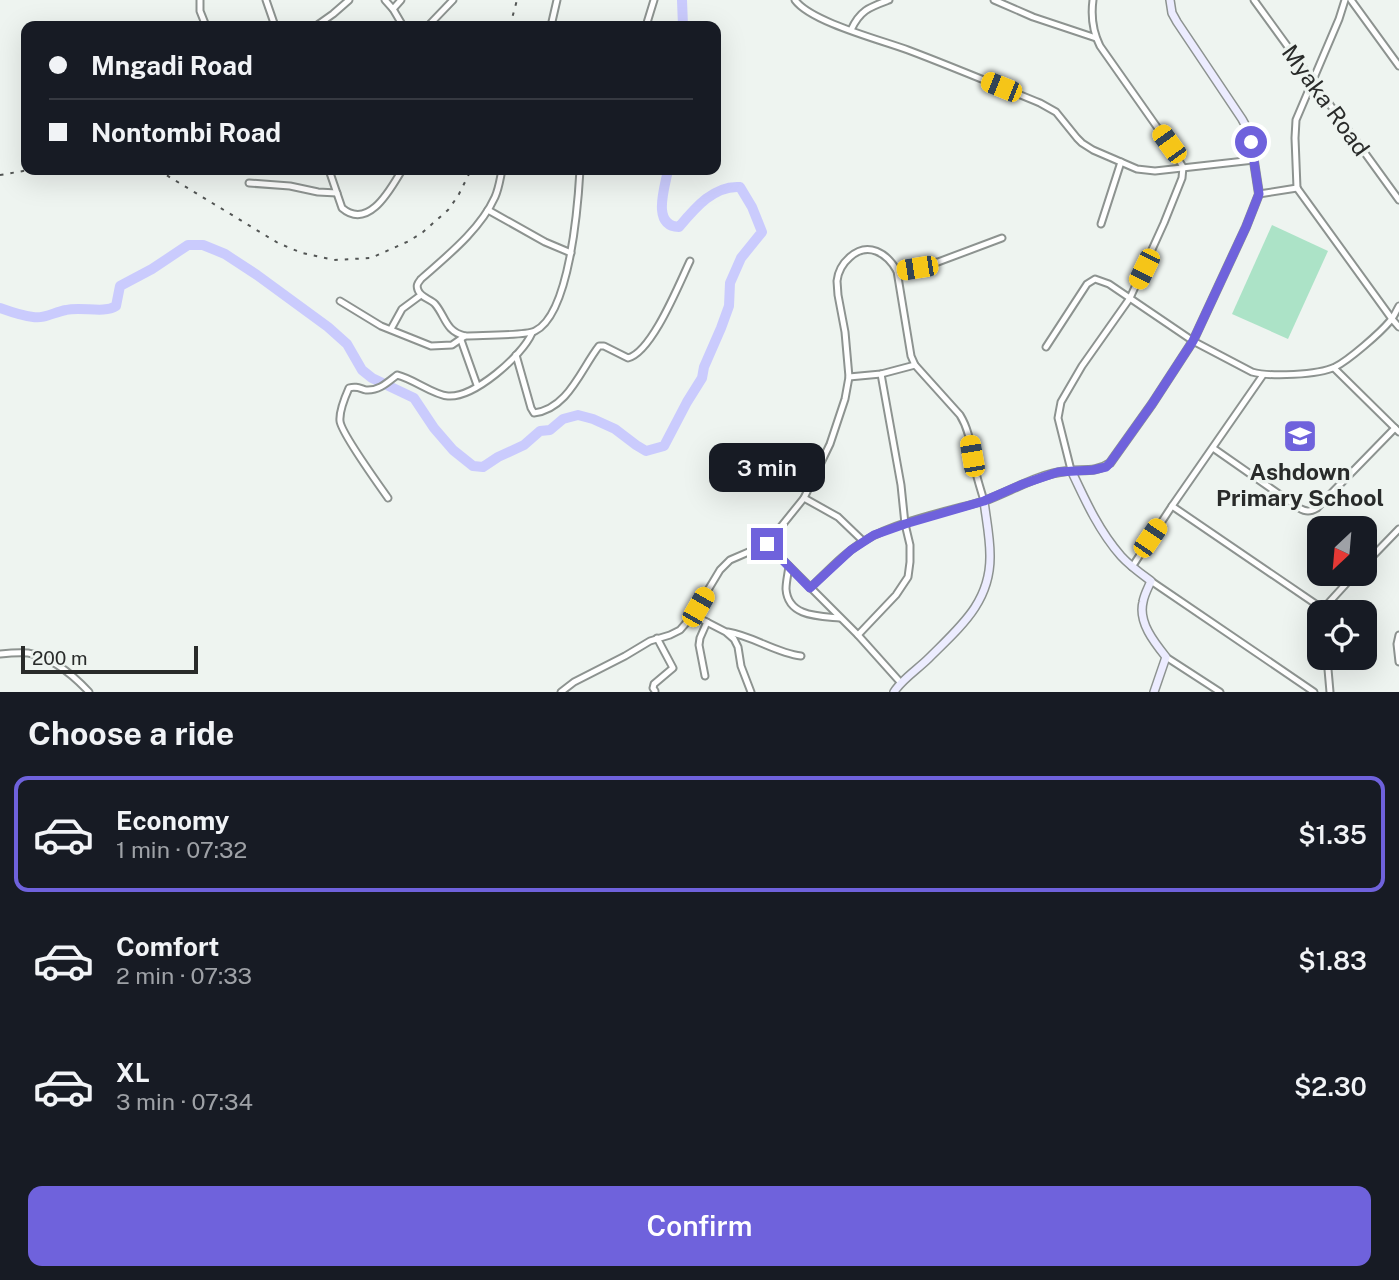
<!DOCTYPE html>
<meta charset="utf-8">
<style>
:root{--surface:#171b24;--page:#242831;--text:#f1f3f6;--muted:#9ea1a6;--line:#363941;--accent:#6f62dc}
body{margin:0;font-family:"Public Sans",sans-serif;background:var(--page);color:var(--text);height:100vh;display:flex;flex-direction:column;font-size:26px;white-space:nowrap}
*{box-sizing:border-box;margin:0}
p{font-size:23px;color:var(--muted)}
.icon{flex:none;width:38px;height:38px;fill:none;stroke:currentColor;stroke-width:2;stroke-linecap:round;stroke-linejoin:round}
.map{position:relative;height:692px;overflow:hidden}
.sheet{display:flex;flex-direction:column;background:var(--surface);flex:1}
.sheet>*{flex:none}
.hud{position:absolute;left:21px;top:21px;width:700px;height:154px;border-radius:14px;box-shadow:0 7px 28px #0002;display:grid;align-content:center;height:154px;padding:0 28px;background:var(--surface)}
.needle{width:46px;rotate:206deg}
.buttons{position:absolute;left:1307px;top:516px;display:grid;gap:14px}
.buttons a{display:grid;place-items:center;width:70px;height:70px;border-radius:14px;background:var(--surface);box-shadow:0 7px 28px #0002;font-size:35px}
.scale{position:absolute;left:21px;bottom:18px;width:177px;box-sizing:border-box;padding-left:7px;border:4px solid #292b2a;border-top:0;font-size:19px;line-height:24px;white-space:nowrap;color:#292b2a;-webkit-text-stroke:5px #eef4f0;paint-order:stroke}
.end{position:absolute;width:32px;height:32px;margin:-16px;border:9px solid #6f62dc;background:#fff;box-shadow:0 0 0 4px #fff}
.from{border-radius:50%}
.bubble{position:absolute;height:49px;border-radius:14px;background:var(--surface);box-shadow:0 7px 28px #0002;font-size:23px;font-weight:600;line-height:49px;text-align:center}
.car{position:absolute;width:21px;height:42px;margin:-21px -10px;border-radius:9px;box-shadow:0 0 5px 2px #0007;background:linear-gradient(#f5c518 24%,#345 0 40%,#f5c518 0 76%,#345 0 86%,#f5c518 0)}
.hud b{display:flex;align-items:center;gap:24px;height:66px;font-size:26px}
.hud b+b{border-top:2px solid var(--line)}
.hud i{width:18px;height:18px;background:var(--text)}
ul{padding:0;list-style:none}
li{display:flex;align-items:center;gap:21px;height:116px;margin:0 14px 10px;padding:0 14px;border:4px solid transparent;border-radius:14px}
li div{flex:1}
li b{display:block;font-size:26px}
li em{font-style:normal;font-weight:600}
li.on{border-color:var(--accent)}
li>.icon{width:63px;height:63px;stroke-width:1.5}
h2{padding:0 28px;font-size:32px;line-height:84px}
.primary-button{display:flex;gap:14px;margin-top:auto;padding:14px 28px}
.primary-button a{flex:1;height:80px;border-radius:14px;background:var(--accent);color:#fff;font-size:28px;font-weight:600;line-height:80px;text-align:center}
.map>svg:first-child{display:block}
</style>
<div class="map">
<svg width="1399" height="692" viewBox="0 0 1399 692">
<rect width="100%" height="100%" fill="#eef4f0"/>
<!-- park -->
<polygon fill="#ace3c7" points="1272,225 1328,251 1288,339 1232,314"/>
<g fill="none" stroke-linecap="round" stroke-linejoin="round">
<!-- river -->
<g stroke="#cacbfd" stroke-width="10">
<polyline points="682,0 683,26"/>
<path d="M 0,308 C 11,312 22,316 33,317 C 45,319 54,312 66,310 C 82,306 103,314 116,306 L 120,286 L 152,269 L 188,245 L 203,245 L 225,254 L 257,275 L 328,327 L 347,344 L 362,370 L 372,378 L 414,398 L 434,428 L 453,450 L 473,466 L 483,467 L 498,457 L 524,445 L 540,431 L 550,430 L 563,419 L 578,415 L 593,419 L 615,429 L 636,445 L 646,451 L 664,446 L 687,402 L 702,378 L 704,367 L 721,328 L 729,306 L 730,283 L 741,258 L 762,232 L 752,207 L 740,187 C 714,185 695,208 679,227 C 651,226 665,187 668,170"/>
</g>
<!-- street casing -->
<g stroke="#8d9390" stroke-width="9">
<g id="street">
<polyline points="200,0 200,11 206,26"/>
<polyline points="266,0 275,26"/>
<polyline points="385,0 393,9 403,26"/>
<path d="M 795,0 C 811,22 881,40 908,50 C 953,67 996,85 1040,103 L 1056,112 L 1077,138 L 1082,143 L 1093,150 L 1137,169 L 1155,171 L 1254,160"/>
<polyline points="994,0 1033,17 1096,38"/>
<path d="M 1093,0 C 1091,15 1093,32 1100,46 L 1169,144 L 1183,167"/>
<polyline points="1254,0 1399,200"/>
<polyline points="1351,0 1399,66"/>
<polyline points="393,9 401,0"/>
<polyline points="316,26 333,14 349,0"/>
<polyline points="428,26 453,0"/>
<polyline points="551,26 557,0"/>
<polyline points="646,26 654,0"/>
<path d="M 851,30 C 860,10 870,7 889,0"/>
<path d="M 329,170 L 342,208 C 369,231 391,188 402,170"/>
<path d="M 502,170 C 500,179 499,188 495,197 C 480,230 447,256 421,279 C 418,283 416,285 418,290 C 420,297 430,299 435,304 C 446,317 445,331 465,336 C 479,335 525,336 535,331 C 570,314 578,205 580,170"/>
<polyline points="249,183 290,186 318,192 337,193"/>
<polyline points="1297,188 1295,138 1296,120 1339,19 1345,0"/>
<polyline points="1297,188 1392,319 1399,327"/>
<polyline points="1259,194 1297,188"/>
<polyline points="488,210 545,242 571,253"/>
<polyline points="1101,224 1121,162"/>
<polyline points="340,301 381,326 431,346 452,345 465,336"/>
<polyline points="391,329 402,309 421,295"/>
<polyline points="461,340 477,385"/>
<path d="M 1046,347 L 1087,284 L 1095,279 L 1109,284 L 1193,341 L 1252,372 C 1270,377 1318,375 1335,367 C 1349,360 1380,333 1390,321 C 1394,317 1396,311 1399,306"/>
<path d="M 516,355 L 531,408 L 534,413 C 568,409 581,369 599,346 L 604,346 L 628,358 C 652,352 679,284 690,261"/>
<polyline points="1334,368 1399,432"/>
<polyline points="849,377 881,374 915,365"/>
<path d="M 1213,448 L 1299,508 C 1306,512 1310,512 1317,508 L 1395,428"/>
<polyline points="1071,470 1058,418 1061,402 1082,366 1130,298 1164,223 1182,178 1183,167"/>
<path d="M 388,498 C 379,485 341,433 340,421 C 339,411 345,397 349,388 C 356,386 359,388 366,390 C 379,391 388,382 397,375 C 414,379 433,395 448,396 C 474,398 522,356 532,333"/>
<polyline points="804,498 838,517 863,541"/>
<polyline points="1172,506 1323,609"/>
<polyline points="767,544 858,635 901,683"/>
<polyline points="1365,564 1399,529"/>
<path d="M 789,566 C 788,574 786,582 786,589 C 788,617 819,616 840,618"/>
<polyline points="1132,567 1172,506 1263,375"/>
<polyline points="1151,581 1314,692"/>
<path d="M 810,588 C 827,572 844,553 864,541 C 895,522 948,511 984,501 C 981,490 977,479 975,468 C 971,449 970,431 960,415 L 915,365 L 911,356 L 897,271"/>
<polyline points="1323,609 1355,574"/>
<polyline points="693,615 726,632 734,639 738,647 741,666 751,692"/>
<path d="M 728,632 C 753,636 776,653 801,656"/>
<polyline points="858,635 896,595 908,577 910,562 910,545 905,524 901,485 881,374"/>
<polyline points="1399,635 1397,644 1399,662"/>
<path d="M 0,654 C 9,653 19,652 28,653 C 52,657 73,675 89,692"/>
<polyline points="1166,657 1220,692"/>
<polyline points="1327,658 1330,692"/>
<polyline points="705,676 699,645 700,638 707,622"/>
<polyline points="655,691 653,688 654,684 673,668 657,638"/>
<path d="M 561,692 L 574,682 L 625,656 L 650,641 L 670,635 L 680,630 L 693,615 L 720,570 L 730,560 L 767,544 L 804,498 L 830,444 L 845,399 L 849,377 L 845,332 L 838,295 L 837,281 C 838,272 843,263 850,257 C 868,241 887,253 897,271 L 938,262 L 1002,238"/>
</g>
</g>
<!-- secondary casing -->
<g stroke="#8d9390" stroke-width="10">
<g id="secondary">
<path d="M 1071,470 C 1085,500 1099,531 1121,556 C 1130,566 1140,573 1151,581 C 1148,588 1144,595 1143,602 C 1138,622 1154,642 1166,657 L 1154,692"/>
<path d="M 894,692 C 901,680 918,669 929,658 C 960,627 991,602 990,555 C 990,537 986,518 984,501 C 1011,491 1038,474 1067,471 C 1082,469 1096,473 1110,463 L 1152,404 L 1193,341 L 1246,227 L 1259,194 L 1251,142 L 1248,130 L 1242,119 L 1177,22 L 1172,13 L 1170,0"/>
</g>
</g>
<!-- street -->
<use href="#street" stroke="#fff" stroke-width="5"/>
<!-- secondary -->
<use href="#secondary" stroke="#ececff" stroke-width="7"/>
<!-- rail -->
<g stroke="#525554" stroke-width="2" stroke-dasharray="3.5 7" stroke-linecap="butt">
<polyline points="510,26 517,0"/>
<polyline points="158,170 278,243 302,253 334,260 371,258 409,241 423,232 448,210 458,196 471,170"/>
<polyline points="0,175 29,170"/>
</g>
</g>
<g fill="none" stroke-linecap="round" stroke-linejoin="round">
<!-- route -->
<polyline stroke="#6f62dc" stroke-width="9" points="767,544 810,588 851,550 874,535 905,524 984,501 1023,484 1058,472 1093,470 1106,467 1110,463 1152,404 1193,341 1246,227 1259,194 1251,142"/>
</g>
<!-- icons -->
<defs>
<g id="school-square" transform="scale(1.75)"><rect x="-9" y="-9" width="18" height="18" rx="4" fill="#6f62dc" stroke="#eef4f0"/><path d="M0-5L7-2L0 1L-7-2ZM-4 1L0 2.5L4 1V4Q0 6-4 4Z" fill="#fff"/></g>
</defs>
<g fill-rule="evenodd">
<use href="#school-square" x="1300" y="436"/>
</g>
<g text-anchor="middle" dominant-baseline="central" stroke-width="7" stroke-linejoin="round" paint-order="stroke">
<!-- street labels -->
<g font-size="23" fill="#292b2a" stroke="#eef4f0">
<text transform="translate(1326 100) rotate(54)">Myaka Road</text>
</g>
<!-- poi labels -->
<g font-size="23" font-weight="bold" fill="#292b2a" stroke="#eef4f0">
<text x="1300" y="471">Ashdown<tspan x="1300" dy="26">Primary School</tspan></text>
</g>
</g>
</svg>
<div class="buttons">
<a><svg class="needle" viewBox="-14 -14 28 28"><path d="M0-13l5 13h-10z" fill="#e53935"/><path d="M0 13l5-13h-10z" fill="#9ea1a6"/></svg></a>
<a><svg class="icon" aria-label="locate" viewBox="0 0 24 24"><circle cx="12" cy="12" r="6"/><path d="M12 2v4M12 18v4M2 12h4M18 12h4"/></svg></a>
</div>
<div class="scale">200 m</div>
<i class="end from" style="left:1251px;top:142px"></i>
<i class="end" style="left:767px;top:544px"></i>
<div class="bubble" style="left:709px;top:443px;width:116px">3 min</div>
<i class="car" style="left:1001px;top:87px;rotate:292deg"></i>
<i class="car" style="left:1169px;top:144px;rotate:324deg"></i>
<i class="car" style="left:917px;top:268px;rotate:261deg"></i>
<i class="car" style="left:1144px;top:269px;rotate:206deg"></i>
<i class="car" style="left:972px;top:456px;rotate:350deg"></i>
<i class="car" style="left:1150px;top:538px;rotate:34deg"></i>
<i class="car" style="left:698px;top:607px;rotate:30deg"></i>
<div class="hud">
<b><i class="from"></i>Mngadi Road</b>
<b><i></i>Nontombi Road</b>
</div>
</div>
<section class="sheet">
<h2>Choose a ride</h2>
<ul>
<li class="on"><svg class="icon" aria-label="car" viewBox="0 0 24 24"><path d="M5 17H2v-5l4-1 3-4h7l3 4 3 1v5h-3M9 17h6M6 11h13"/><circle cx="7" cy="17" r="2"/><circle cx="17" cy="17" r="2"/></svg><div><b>Economy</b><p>1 min · 07:32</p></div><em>$1.35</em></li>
<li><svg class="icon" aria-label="car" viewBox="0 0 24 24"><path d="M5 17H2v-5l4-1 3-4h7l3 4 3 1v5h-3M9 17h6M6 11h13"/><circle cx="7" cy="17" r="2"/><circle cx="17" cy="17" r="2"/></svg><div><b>Comfort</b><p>2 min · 07:33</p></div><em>$1.83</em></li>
<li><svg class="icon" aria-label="car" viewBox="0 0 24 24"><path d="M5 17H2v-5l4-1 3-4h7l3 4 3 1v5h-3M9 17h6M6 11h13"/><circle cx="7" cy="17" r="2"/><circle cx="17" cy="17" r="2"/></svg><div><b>XL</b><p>3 min · 07:34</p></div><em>$2.30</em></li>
</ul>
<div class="primary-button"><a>Confirm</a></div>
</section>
